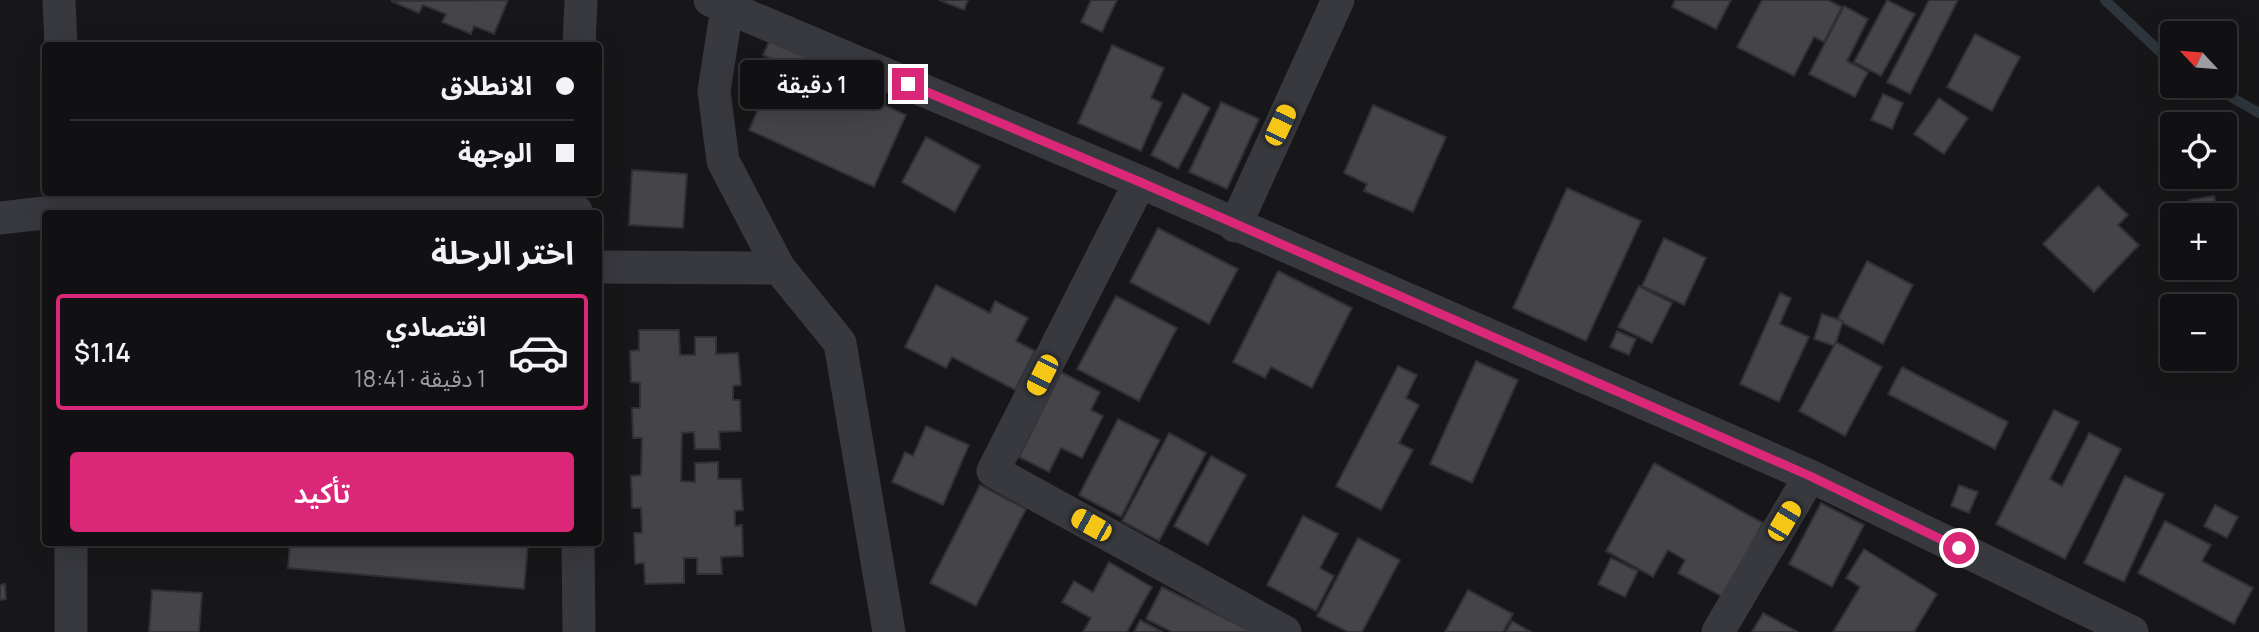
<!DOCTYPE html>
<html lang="ar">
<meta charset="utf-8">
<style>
:root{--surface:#111113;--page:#1e1f21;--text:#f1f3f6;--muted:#9c9da0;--line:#303133;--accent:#db2777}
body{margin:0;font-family:Manrope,"Noto Sans Arabic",sans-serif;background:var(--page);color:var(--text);direction:rtl;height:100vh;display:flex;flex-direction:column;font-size:26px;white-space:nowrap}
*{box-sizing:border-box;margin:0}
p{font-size:23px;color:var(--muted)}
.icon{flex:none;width:38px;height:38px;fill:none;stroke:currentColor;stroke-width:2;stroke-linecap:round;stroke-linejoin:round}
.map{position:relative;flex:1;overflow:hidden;direction:ltr}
.drawer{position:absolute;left:42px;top:210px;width:560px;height:336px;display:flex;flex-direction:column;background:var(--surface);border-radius:7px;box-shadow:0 7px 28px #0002,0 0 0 2px var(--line);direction:rtl}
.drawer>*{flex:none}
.top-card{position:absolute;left:42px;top:42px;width:560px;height:154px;border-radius:7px;box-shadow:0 7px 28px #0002,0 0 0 2px var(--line);direction:rtl;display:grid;align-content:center;height:154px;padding:0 28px;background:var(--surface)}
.needle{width:46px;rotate:296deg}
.controls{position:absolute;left:2160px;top:21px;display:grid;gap:14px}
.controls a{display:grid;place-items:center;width:77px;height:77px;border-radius:7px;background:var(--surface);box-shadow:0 7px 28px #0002,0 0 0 2px var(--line);font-size:35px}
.end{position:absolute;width:32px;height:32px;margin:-16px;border:9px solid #db2777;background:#fff;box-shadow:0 0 0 4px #fff}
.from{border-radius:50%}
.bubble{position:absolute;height:49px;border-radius:7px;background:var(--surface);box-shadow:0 7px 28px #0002,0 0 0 2px var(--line);font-size:23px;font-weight:600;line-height:49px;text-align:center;direction:rtl}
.car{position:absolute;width:21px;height:42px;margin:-21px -10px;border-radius:9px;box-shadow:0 0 5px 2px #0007;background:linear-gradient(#f5c518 24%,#345 0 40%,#f5c518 0 76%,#345 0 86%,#f5c518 0)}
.top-card b{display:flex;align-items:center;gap:24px;height:66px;font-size:26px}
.top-card b+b{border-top:2px solid var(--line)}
.top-card i{width:18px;height:18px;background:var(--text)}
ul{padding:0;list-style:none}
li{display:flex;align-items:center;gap:21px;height:116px;margin:0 14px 10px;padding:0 14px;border:4px solid transparent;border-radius:7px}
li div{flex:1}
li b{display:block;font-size:26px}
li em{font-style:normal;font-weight:600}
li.on{border-color:var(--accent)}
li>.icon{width:63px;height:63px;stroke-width:1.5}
h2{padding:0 28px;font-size:32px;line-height:84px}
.cta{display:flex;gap:14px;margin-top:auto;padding:14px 28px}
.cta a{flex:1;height:80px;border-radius:7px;background:var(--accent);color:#fff;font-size:28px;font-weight:600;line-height:80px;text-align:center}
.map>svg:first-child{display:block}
</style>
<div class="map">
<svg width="2259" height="632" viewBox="0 0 2259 632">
<rect width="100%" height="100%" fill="#171719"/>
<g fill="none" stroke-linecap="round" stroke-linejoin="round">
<!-- stream -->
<g stroke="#2e363d" stroke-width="10">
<polyline points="2105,0 2172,63"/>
<polyline points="2212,86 2259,113"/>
</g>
</g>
<!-- building -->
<g fill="#444449" stroke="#313135" stroke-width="2">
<polygon points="508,0 494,34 474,26 471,34 442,22 446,14 423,5 419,13 391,1"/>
<polygon points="939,0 968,0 964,10"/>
<polygon points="1091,0 1117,0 1102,32 1081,22"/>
<polygon points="1675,0 1731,0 1716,29 1672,7"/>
<polygon points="1762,0 1828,0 1842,7 1824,42 1814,37 1794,76 1737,47"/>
<polygon points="1887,0 1915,14 1881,76 1854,62"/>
<polygon points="1929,0 1958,0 1910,94 1887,82"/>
<polygon points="1844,6 1868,19 1847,61 1868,72 1855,97 1809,74"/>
<polygon points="1975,34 2020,57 1992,111 1947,87"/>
<polygon points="772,35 833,63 826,79 906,115 874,187 749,130 779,62 763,55"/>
<polygon points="1112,45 1164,68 1151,98 1162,103 1141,151 1078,123"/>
<polygon points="1183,93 1210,108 1178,169 1151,155"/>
<polygon points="1883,94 1903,103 1892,129 1871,120"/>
<polygon points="1939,98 1968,118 1944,154 1914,134"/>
<polygon points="1221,102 1259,119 1227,189 1189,172"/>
<polygon points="1373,105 1446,137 1413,212 1364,191 1367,184 1344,173"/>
<polygon points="926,137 980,166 955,212 902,182"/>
<polygon points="632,170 687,174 683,228 629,225"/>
<polygon points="2098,186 2128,215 2118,225 2139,245 2094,292 2043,244"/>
<polygon points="1567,188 1641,221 1586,341 1513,308"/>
<polygon points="2214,196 2218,215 2191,215 2189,200"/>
<polygon points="1158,228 1238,269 1209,324 1130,282"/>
<polygon points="1664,238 1706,258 1684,305 1642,286"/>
<polygon points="1867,261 1913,285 1883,344 1837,320"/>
<polygon points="1278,271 1352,308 1312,388 1271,367 1265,378 1233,362"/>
<polygon points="936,285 990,313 995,301 1028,318 1016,341 1035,351 1015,390 952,357 946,368 905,347"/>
<polygon points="1639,286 1672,303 1652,343 1618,327"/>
<polygon points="1780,293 1791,298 1780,324 1809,337 1779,402 1740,384"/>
<polygon points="1116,296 1177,328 1139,401 1077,369"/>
<polygon points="1822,314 1843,321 1835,346 1814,339"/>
<polygon points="639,330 679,330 680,355 695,355 695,337 716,337 716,354 738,353 741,385 733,386 733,400 740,400 741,431 719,432 720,449 695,449 694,432 682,433 681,481 695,482 695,463 718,462 718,479 741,479 743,510 735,511 735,526 742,525 743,556 721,557 722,574 697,574 697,558 684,558 684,583 645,584 644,563 635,564 634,533 642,533 641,508 632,508 631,476 641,475 642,438 633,438 632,408 640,408 640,383 631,382 630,351 639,350"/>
<polygon points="1617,331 1636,339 1629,355 1610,347"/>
<polygon points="1836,342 1882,367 1845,436 1799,411"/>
<polygon points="1476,361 1518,380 1472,483 1430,464"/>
<polygon points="1398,366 1417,375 1406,398 1419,405 1399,443 1413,450 1381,510 1336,486"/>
<polygon points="1902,367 2008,422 1995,449 1888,394"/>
<polygon points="1061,372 1100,392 1091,410 1103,416 1082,458 1061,448 1049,472 1019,457"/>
<polygon points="2054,410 2079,422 2050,479 2062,486 2089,433 2121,449 2065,559 1996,524"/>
<polygon points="1118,419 1160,440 1121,517 1079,495"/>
<polygon points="926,426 969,445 943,505 892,482 905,452 913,456"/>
<polygon points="1169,433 1206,453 1159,541 1122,521"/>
<polygon points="1211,456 1246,475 1208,545 1174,526"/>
<polygon points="1654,463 1763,523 1723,597 1678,573 1685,560 1668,550 1653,577 1606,551"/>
<polygon points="2125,476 2164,494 2124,582 2084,563"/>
<polygon points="980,485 1026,509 976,606 930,583"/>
<polygon points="1959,485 1978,492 1969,513 1951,506"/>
<polygon points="1821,503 1864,525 1832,587 1789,564"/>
<polygon points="2215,505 2238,517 2227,538 2204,526"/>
<polygon points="1303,516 1338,534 1320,568 1334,576 1316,611 1267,585"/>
<polygon points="2165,521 2211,545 2202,561 2253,588 2234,624 2138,573"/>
<polygon points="1358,538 1400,560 1362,632 1348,632 1317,616"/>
<polygon points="290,542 528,543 524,589 288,568"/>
<polygon points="1864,549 1937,594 1914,632 1833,632 1860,587 1846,578"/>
<polygon points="1611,558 1638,571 1625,597 1598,584"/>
<polygon points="1109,562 1152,587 1127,632 1083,632 1091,618 1062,602 1074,581 1093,592"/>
<polygon points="5,584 6,599 0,600 0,585"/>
<polygon points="1162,587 1253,632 1172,632 1146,619"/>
<polygon points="152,590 202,593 199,632 149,632"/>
<polygon points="1468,590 1513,614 1503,632 1445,632"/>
<polygon points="1763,613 1798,632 1752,632"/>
<polygon points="1140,620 1163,632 1134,632"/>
<polygon points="1512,621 1531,632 1506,632"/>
</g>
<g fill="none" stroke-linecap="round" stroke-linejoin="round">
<!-- minor -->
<g stroke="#38393e" stroke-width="33">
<polyline points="59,0 61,46"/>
<polyline points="710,0 1140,182 1810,476 2132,632"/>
<polyline points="727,8 714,91 723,161 779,268 840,343 889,632"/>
<polyline points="579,46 581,0"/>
<polyline points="1140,182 993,471 1285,632"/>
<polyline points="0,218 69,210 576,211"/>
<polyline points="1235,226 1338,0"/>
<polyline points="598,267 779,268"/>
<polyline points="71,542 71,632"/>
<polyline points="578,542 579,632"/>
<polyline points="1718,632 1810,476"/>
</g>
</g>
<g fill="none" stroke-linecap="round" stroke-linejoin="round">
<!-- route -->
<polyline stroke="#db2777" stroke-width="9" points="908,84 1140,182 1810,476 1959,548"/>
</g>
</svg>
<div class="controls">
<a><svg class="needle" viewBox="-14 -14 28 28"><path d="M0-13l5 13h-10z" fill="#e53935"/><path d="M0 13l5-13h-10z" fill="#9c9da0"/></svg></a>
<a><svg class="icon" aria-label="locate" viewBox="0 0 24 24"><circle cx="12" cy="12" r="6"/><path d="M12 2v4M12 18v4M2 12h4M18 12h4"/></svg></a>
<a>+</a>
<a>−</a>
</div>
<i class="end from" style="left:1959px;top:548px"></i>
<i class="end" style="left:908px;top:84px"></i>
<div class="bubble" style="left:740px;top:60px;width:144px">1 دقيقة</div>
<i class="car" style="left:1280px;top:125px;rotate:25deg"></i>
<i class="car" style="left:1042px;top:375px;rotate:207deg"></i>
<i class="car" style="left:1784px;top:521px;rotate:31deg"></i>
<i class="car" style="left:1091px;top:525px;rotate:299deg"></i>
<div class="top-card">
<b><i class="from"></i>الانطلاق</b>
<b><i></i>الوجهة</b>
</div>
<section class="drawer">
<h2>اختر الرحلة</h2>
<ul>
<li class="on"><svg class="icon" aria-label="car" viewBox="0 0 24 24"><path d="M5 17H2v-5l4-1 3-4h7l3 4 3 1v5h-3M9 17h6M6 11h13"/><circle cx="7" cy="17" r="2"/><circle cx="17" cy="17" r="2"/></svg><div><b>اقتصادي</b><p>1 دقيقة · 18:41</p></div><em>$1.14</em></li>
</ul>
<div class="cta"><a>تأكيد</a></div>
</section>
</div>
